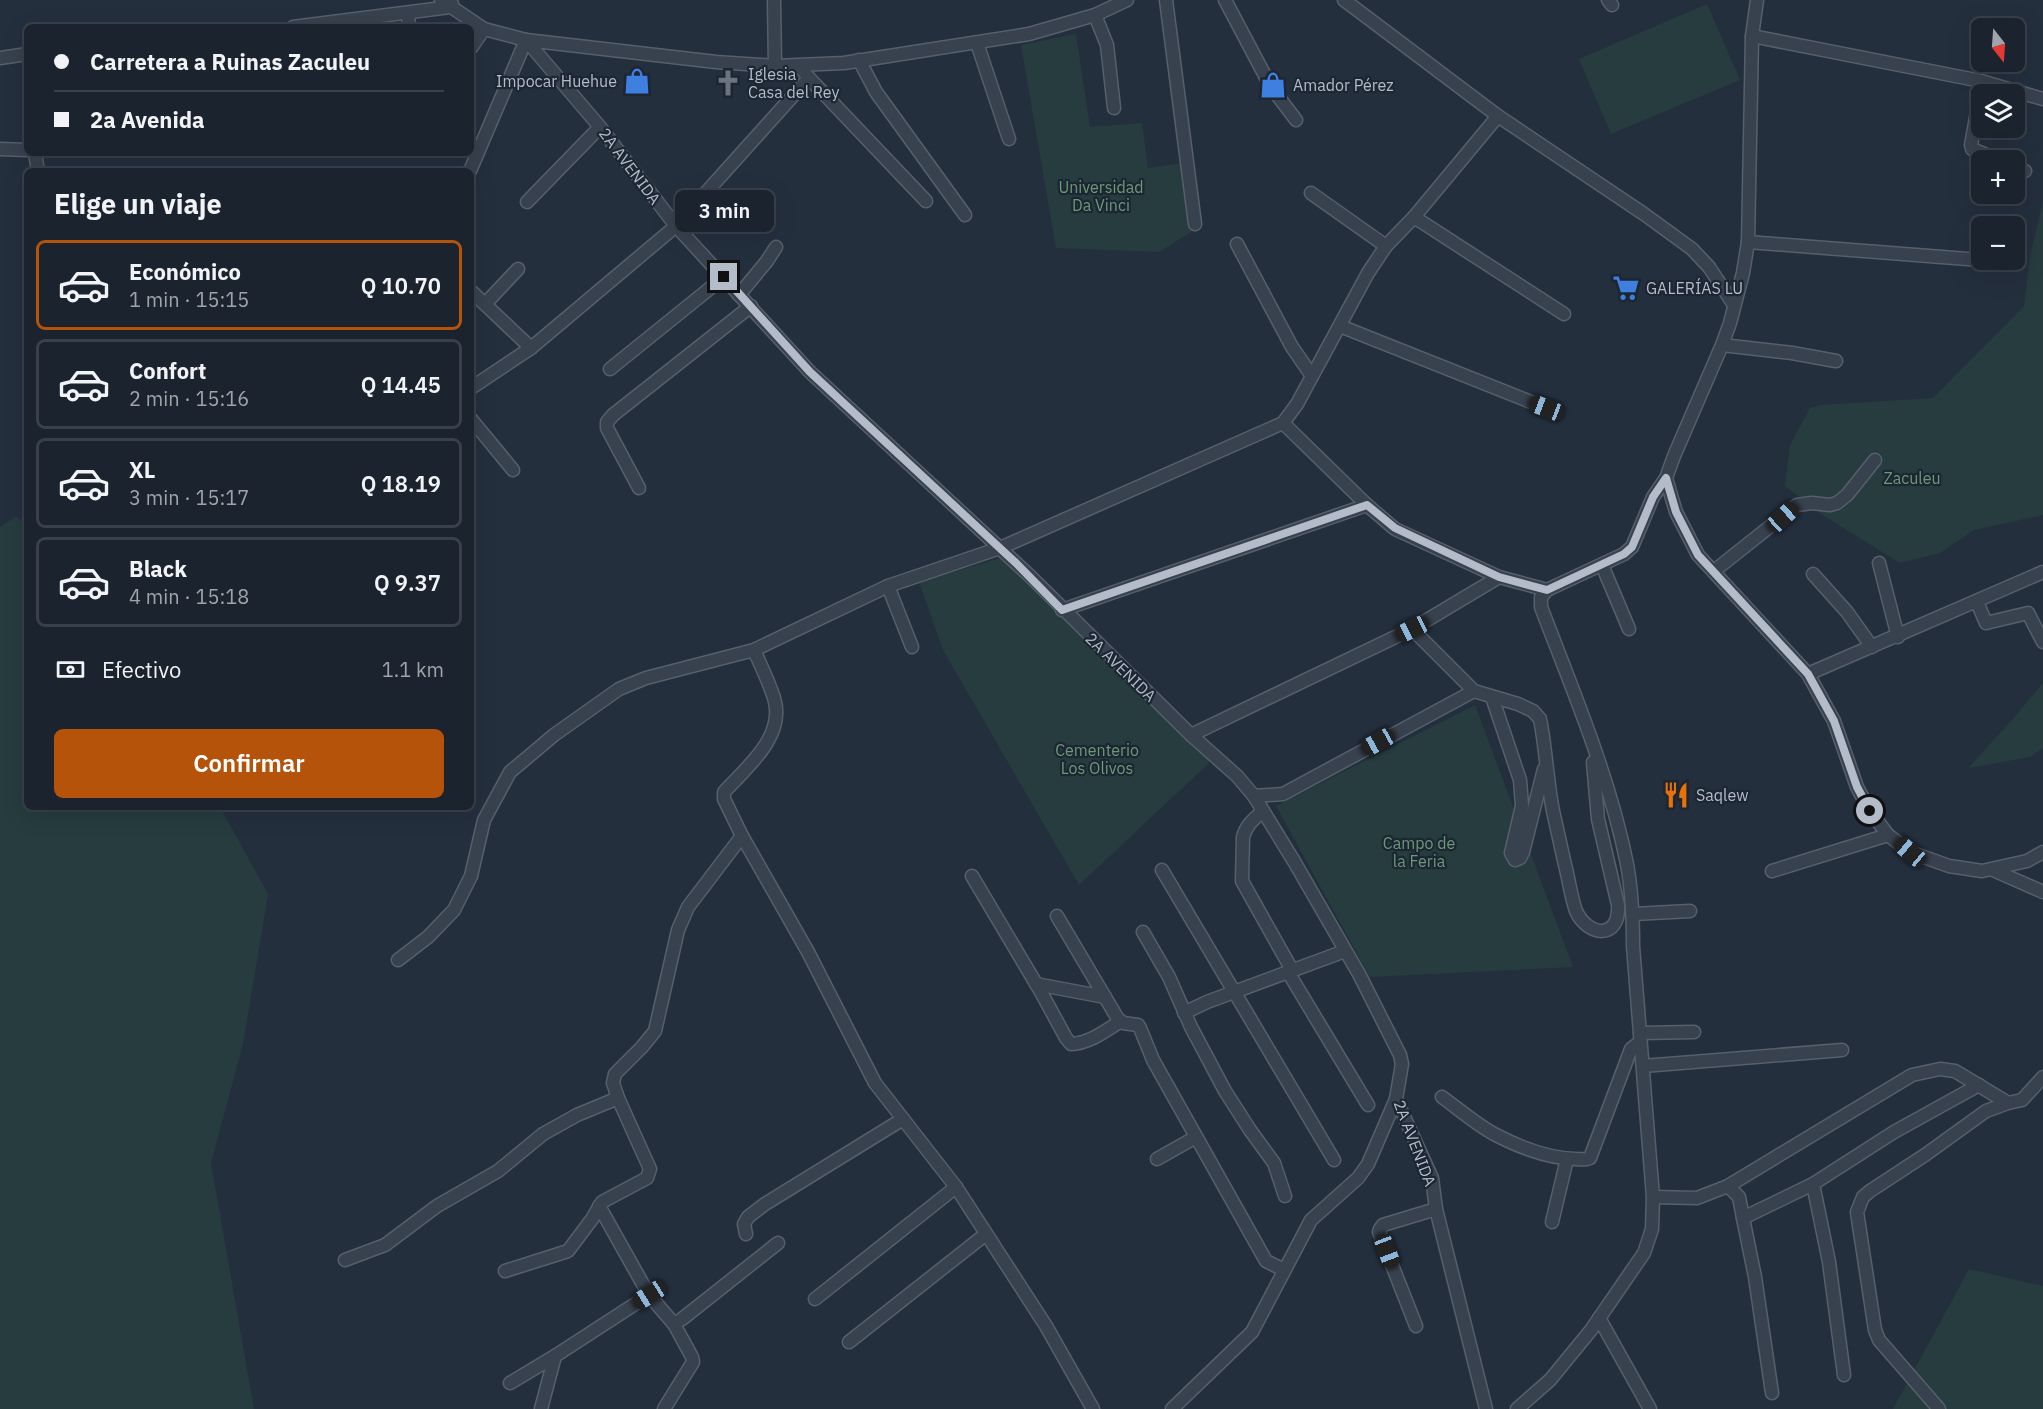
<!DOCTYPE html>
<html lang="es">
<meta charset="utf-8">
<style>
:root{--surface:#1b232e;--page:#242b36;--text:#f1f3f6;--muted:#a0a4aa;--line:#39404a;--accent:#b45309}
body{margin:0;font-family:"IBM Plex Sans",sans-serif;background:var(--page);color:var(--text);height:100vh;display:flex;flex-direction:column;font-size:22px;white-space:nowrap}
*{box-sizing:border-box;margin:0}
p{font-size:20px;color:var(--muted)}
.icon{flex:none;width:33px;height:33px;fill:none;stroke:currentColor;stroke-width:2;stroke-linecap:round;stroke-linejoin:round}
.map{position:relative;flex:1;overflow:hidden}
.drawer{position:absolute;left:24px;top:168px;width:450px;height:642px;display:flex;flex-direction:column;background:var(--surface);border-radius:9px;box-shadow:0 6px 24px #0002,0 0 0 2px var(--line)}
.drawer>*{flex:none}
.guide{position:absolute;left:24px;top:24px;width:450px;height:132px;border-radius:9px;box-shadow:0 6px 24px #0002,0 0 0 2px var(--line);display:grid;align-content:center;height:132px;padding:0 30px;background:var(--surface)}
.needle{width:39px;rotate:163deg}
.controls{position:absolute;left:1971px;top:18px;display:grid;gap:12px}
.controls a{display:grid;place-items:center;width:54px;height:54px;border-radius:9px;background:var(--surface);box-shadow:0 6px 24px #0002,0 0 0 2px var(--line);font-size:30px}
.end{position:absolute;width:27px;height:27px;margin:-14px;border:8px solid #b4bcc9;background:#111;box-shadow:0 0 0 3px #111}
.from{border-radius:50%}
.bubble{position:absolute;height:42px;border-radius:9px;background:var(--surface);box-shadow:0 6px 24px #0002,0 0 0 2px var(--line);font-size:20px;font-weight:600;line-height:42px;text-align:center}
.car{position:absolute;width:18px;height:36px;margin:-18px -9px;border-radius:8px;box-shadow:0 0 4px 2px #0007;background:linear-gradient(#222 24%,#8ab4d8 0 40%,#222 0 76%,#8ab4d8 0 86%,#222 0)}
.guide b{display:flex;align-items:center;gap:21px;height:57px;font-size:22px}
.guide b+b{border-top:2px solid var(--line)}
.guide i{width:15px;height:15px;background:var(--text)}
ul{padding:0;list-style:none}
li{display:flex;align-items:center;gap:18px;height:90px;margin:0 12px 9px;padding:0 18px;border:3px solid var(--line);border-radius:9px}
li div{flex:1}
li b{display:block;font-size:22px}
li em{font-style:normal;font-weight:600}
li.on{border-color:var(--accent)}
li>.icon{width:54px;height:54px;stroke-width:1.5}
h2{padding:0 30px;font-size:27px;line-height:72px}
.pay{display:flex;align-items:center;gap:15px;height:66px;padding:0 30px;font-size:22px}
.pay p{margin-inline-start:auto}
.button{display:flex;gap:12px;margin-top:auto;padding:12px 30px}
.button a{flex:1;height:69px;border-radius:9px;background:var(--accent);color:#fff;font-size:24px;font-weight:600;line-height:69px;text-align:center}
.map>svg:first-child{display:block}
</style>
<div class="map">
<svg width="2043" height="1409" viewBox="0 0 2043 1409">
<rect width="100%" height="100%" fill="#242f3e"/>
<!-- green -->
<g fill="#263c3f">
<polygon points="1707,4 1740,80 1611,134 1579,59"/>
<polygon points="1076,34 1090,127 1142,123 1148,168 1183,163 1191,232 1159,252 1056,248 1021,45"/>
<polygon points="2043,202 2043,515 1974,530 1940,553 1900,563 1824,516 1785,486 1790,445 1810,408 1821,405 1933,398 2024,306 2030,256"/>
<polygon points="17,516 27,527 27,807 220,807 268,894 243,1044 211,1163 254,1409 0,1409 0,527"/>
<polygon points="1004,557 1208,759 1209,763 1079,885 943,650 919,582"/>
<polygon points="2043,683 2043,748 2030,757 1968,768 2011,721"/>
<polygon points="1475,705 1573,967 1370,977 1276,806"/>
<polygon points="1969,1269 2043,1286 2043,1409 1893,1409"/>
</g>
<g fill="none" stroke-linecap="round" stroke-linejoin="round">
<!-- minor casing -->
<g stroke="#565f6c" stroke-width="15">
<g id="minor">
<polyline points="441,0 484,29 526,40 716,62 775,66 844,63 1029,34 1095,15 1127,0"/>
<polyline points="774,0 775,66"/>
<polyline points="1166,0 1195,224"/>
<polyline points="1225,0 1271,87 1296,120"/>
<polyline points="1344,0 1498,116 1644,214 1692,249 1709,267 1734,305"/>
<polyline points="1608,0 1612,5"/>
<polyline points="408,13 409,27"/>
<polyline points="1095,15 1107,45 1114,108"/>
<polyline points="293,27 450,7 452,4"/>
<polyline points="1752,36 1981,81 2043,99"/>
<polyline points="526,40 600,127 676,226 810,372 1031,577 1191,735 1237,776 1254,796 1295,863 1359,974 1400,1055 1402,1064 1396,1099 1368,1164 1358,1178 1311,1220 1252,1332 1172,1409"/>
<polyline points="977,43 1009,139"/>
<polyline points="471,48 484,29"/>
<polyline points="0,58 27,54"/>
<polyline points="859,60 876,92 965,215"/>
<polyline points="809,78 926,201"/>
<polyline points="1981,81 1979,101 1971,145 1972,149 1999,160"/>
<polyline points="0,149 27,150"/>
<polyline points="35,153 38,171"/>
<polyline points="2014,166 2025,171"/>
<polyline points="470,171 526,40"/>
<polyline points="1311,193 1386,246"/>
<polyline points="527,202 600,127"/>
<polyline points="1414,217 1564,314"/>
<polyline points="1748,242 2019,263"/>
<polyline points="1237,244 1292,347 1312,376"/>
<polyline points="471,291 531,348"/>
<polyline points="739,295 767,261 776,247"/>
<polyline points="485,304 518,269"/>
<polyline points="1340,326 1546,408"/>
<polyline points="1722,345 1792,353 1836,361"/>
<polyline points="610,369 724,277"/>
<polyline points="471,388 531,348 676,226 809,78 799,66"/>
<polyline points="471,419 513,470"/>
<polyline points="1283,423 1367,505 1395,529 1499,577 1547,590"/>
<polyline points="1666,478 1676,512 1698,555 1808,674 1834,721 1857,787 1870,811 1888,835 1910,852 1949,866 1982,871 2027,861 2043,852"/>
<polyline points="639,488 607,428 607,422 613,415 751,306"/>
<polyline points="1879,563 1898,637"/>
<polyline points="1602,565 1629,629"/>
<polyline points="1714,571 1797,505 1812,503 1830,505 1837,503 1847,495 1875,460"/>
<polyline points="1813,574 1847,612 1872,647"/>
<polyline points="888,586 912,647"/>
<polyline points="1977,602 1986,623 2028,613 2043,642"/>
<polyline points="1062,610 1367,505"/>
<path d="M 1412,629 L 1474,691 L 1518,704 L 1533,711 L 1540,719 C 1546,749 1547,780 1553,811 C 1557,829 1561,847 1565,865 C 1569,880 1571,897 1576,911 C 1588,937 1620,940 1618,905 L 1598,819 L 1593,762"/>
<path d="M 754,650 C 761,666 769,682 774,698 C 786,736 747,767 724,792 L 724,799 L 742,836 L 808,952 L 875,1083 L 956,1187 L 1046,1326 L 1093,1409"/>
<polyline points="1808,674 2043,572"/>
<polyline points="1492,697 1520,780 1522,806 1511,853 1515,860 1520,858 1523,852 1544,769"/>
<polyline points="1191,735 1412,629 1499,577"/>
<polyline points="1254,796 1283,794 1474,691"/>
<path d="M 1263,811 C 1254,819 1246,825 1243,837 L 1242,881 L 1292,970"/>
<polyline points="1162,870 1334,1160"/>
<polyline points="1993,870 2043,892"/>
<polyline points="1772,871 1888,835"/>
<path d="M 972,876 L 1041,992 L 1066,1038 L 1071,1044 C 1090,1043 1105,1031 1121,1021"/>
<polyline points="1633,914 1690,911"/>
<polyline points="1057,916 1118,1019 1123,1023 1138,1025 1140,1028 1153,1060 1266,1261 1284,1270"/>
<polyline points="1143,932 1169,977 1191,1027 1225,1091 1250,1130 1274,1163 1285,1196"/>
<polyline points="398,960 428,937 454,910 471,876 484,820 510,772 554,735 619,689 646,678 754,650 888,586 1000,548 1283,423 1297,404 1368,273 1386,246 1414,217 1498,116"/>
<polyline points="1288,972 1368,1105"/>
<polyline points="1036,984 1105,997"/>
<polyline points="1184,1013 1207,1002 1345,951"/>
<polyline points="1640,1033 1694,1032"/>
<polyline points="1643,1066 1842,1050"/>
<path d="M 1442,1097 C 1460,1110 1477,1125 1496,1135 C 1523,1149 1557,1161 1587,1159 L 1590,1158 L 1631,1049 L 1640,1042"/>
<polyline points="1396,1099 1432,1178 1436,1209 1486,1409"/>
<polyline points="1157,1159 1196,1137"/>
<polyline points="1813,1184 1829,1262 1844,1375"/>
<polyline points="1728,1186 1739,1197 1743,1218 1755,1277 1772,1393"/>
<polyline points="1653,1197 1697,1198 1728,1186 1912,1075 1940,1069 1955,1071 2008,1103 2022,1100 2043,1077"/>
<polyline points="599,1206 649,1295 674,1324 692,1357 693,1362 664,1409"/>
<polyline points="1743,1218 1813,1184 1894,1132 1979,1085"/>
<polyline points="1552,1222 1567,1159"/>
<polyline points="746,1234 744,1224 748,1217 765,1204 903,1119"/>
<polyline points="345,1260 385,1245 437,1206 498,1171 543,1134 577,1115 618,1098"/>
<polyline points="505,1271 568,1251 592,1219 602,1202 647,1178 650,1169 618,1098 613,1083 615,1074 642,1047 655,1031 678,930 688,907 742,836"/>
<polyline points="815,1299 956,1187"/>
<polyline points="1599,1318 1650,1409"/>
<polyline points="674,1324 682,1319 778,1243"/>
<polyline points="1416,1326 1379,1232 1380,1229 1383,1225 1436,1209"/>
<polyline points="849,1342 986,1234"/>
<polyline points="510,1383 555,1356"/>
<polyline points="541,1409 555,1356 649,1295"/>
<path d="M 1517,1409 L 1550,1380 L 1591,1330 L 1644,1253 L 1652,1229 L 1653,1197 L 1633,946 C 1633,919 1632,891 1627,864 C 1609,775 1573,691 1541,607 L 1541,597 L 1547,590 L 1624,554 L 1632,547 L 1653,497 L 1666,478 L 1674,456 L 1722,345 L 1730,323 L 1743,273 L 1748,242 L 1752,36 L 1757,0"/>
<polyline points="1939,1409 1879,1340 1875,1330 1857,1212 1863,1197 1870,1191 1925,1155 1986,1111 2008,1103"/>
</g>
</g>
<!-- minor -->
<use href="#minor" stroke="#38414e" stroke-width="12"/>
</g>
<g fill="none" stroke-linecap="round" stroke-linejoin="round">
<!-- route -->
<polyline stroke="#b4bcc9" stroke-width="8" points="724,277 810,372 1016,563 1062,610 1367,505 1395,528 1499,577 1547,590 1624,554 1632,547 1653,497 1666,478 1676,512 1698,555 1808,674 1834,721 1857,787 1870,811"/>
</g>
<!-- icons -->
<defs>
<g id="shop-bare" transform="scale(2.07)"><path d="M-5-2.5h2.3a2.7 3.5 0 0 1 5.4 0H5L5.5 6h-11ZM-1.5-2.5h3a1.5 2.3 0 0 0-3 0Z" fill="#3f7fe0" stroke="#1d2633" stroke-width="2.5" paint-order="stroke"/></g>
<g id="church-bare" transform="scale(2.07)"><path d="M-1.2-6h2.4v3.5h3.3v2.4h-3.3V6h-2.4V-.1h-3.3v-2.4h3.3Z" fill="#6b7280" stroke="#1d2633" stroke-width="2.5" paint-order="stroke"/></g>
<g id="supermarket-bare" transform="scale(2.07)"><path d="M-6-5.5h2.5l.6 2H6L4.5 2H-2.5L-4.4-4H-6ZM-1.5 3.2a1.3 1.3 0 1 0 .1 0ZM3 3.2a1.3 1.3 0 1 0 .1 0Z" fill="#3f7fe0" stroke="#1d2633" stroke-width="2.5" paint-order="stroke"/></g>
<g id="restaurant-bare" transform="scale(2.07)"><path d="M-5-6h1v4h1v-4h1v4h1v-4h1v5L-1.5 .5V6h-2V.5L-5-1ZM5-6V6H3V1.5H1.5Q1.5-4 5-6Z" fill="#e8710a" stroke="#1d2633" stroke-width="2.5" paint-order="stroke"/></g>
</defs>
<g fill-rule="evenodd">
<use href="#shop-bare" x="637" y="81"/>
<use href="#church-bare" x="728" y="83"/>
<use href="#shop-bare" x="1273" y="85"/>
<use href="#supermarket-bare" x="1626" y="288"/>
<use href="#restaurant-bare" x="1676" y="795"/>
</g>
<g text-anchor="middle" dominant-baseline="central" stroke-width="4.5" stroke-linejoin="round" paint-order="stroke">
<!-- poi labels -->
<g font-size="16" fill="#b4bcc9" stroke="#1d2633" text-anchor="start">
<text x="748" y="74">Iglesia<tspan x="748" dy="18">Casa del Rey</tspan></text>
<text x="617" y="81" text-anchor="end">Impocar Huehue</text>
<text x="1293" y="85">Amador Pérez</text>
<text x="1646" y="288">GALERÍAS LU</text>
<text x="1696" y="795">Saqlew</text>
</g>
<!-- street labels -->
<g font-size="16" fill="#b4bcc9" stroke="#1d2633">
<text transform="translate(630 166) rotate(53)">2A AVENIDA</text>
<text transform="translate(1121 667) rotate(44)">2A AVENIDA</text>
<text transform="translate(1415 1143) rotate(69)">2A AVENIDA</text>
</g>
<!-- park labels -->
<g font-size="16" fill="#6b9a76" stroke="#1d2633">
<text x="1101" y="187">Universidad<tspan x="1101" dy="18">Da Vinci</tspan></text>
<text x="1912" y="478">Zaculeu</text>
<text x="1097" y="750">Cementerio<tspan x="1097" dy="18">Los Olivos</tspan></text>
<text x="1419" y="843">Campo de<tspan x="1419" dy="18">la Feria</tspan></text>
</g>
</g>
</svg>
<div class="controls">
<a><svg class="needle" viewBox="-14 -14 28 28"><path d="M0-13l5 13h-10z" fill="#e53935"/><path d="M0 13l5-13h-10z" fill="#a0a4aa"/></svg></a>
<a><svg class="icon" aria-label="layers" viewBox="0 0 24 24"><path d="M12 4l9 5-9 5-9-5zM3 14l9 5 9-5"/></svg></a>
<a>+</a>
<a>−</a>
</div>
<i class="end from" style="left:1870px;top:811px"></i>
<i class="end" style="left:724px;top:277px"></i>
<div class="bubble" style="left:675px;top:190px;width:99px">3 min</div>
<i class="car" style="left:1546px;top:408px;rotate:291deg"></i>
<i class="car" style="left:1783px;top:517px;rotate:48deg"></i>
<i class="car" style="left:1412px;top:629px;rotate:244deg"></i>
<i class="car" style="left:1378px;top:742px;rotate:241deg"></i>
<i class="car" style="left:1910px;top:852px;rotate:310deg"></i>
<i class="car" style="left:1387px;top:1251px;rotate:159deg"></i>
<i class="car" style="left:649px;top:1295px;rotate:238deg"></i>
<div class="guide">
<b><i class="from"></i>Carretera a Ruinas Zaculeu</b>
<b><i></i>2a Avenida</b>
</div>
<section class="drawer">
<h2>Elige un viaje</h2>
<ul>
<li class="on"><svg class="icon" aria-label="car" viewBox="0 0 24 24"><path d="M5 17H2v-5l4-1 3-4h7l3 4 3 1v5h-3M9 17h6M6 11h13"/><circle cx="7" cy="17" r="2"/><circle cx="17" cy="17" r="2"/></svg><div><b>Económico</b><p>1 min · 15:15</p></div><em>Q 10.70</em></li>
<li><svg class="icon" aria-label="car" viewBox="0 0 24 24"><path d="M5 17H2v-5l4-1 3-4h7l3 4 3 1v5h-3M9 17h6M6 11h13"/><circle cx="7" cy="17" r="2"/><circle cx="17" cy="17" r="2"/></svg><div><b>Confort</b><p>2 min · 15:16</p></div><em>Q 14.45</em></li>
<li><svg class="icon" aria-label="car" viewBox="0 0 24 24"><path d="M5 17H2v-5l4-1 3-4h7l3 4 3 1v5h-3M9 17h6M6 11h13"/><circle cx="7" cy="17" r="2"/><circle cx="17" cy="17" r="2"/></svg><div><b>XL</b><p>3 min · 15:17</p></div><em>Q 18.19</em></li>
<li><svg class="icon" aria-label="car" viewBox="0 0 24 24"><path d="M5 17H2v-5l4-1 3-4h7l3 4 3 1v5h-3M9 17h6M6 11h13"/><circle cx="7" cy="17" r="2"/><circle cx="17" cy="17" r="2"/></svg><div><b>Black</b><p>4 min · 15:18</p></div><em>Q 9.37</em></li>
</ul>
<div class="pay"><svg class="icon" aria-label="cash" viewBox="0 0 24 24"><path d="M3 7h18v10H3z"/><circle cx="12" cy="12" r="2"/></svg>Efectivo<p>1.1 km</p></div>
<div class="button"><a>Confirmar</a></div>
</section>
</div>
